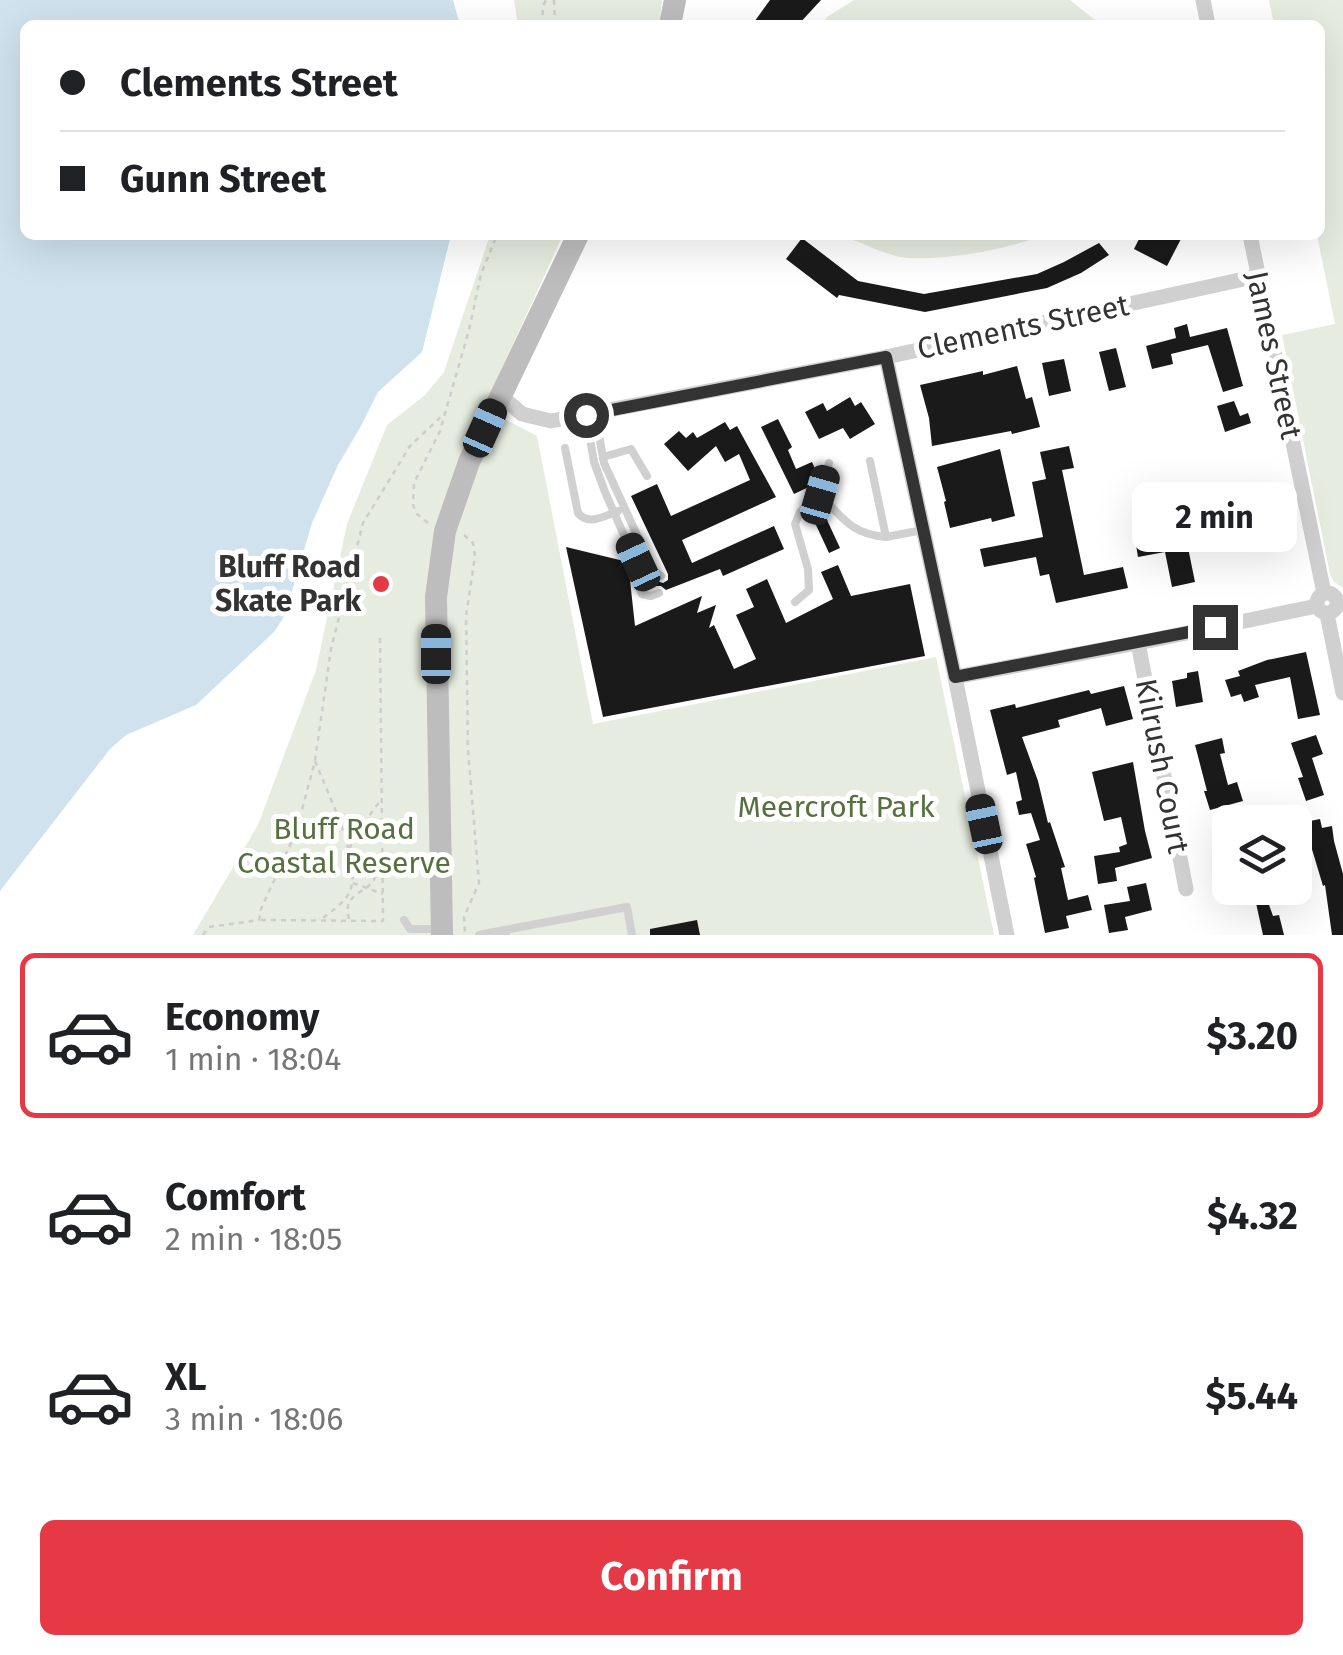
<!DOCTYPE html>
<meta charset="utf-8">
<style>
:root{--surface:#fff;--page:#f2f2f2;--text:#202124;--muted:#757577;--line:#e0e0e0;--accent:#e63946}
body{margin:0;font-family:"Fira Sans",sans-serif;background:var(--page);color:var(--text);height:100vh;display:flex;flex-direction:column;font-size:38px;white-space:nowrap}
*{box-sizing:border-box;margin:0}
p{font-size:32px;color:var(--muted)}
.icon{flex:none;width:55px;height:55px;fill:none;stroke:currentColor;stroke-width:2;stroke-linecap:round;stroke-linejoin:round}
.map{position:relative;height:935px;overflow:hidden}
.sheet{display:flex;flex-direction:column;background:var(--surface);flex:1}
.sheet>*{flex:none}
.top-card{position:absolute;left:20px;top:20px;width:1305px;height:220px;border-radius:15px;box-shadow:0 10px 40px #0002;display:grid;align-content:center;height:220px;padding:0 40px;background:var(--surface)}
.fabs{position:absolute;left:1212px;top:805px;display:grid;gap:20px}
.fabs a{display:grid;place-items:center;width:100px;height:100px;border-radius:15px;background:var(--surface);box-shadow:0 10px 40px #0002;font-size:50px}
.end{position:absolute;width:45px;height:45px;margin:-22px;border:12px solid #333;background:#fff;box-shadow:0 0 0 5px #fff}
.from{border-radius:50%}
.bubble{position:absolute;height:70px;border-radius:15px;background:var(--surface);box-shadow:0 10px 40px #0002;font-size:32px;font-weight:700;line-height:70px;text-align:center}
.car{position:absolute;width:30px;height:60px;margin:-30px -15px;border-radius:12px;box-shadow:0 0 8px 2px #0007;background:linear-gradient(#222 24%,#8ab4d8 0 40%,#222 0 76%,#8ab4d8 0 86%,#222 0)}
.top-card b{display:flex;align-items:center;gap:35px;height:95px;font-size:38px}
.top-card b+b{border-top:2px solid var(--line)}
.top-card i{width:25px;height:25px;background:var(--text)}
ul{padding:18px 0 0;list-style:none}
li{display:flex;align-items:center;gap:30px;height:165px;margin:0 20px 15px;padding:0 20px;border:5px solid transparent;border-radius:15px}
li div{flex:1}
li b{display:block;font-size:38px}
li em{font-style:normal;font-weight:700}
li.selected{border-color:var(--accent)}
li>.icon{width:90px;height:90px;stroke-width:1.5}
.primary-button{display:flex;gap:20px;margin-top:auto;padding:20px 40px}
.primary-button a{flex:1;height:115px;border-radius:15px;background:var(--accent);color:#fff;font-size:40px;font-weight:700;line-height:115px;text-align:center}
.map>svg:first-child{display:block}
</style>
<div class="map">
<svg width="1343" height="935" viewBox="0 0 1343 935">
<rect width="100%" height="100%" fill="#fff"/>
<!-- green -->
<g fill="#e6ecdf">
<polygon points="514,0 662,0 659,25 518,25"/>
<polygon points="854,0 1070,0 1101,25 822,25 827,17"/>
<polygon points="1269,0 1343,0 1343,588 1333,581 1330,574 1282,335 1335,324 1317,235 1320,235 1320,25 1274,25"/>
<polygon points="490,235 563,235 484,407 433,540 434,935 193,935 258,825 316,670 347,524 387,425 425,395 444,372"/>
<path d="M 845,235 L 1042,235 C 1008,250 946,260 909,258 C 890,257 867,245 848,238 Z"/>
<polygon points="499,416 537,436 593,724 936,657 994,935 452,935 442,552"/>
</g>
<!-- water -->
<polygon fill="#cfe2ee" points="0,0 453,0 460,25 25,25 25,235 451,235 422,352 378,392 361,426 338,465 312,523 285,615 274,632 196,705 126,735 110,749 0,891"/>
<!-- building -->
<g fill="#1a1a1a">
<polygon points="770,0 821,0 798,25 752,25"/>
<polygon points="1141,235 1183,235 1167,266 1134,249"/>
<polygon points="802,238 858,281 924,294 1037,274 1064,262 1099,243 1109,255 1081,273 1047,288 925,312 839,295 837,298 786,259"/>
<polygon points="1187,324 1190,337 1227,328 1243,386 1223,392 1208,345 1171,354 1173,364 1152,369 1146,346 1176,338 1174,328"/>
<polygon points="1116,348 1126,387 1109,391 1099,352"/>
<polygon points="1064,359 1071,391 1049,396 1042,363"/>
<polygon points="1017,366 1026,399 1032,397 1040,427 1012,434 1011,431 932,446 929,418 920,385 983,371 983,375"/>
<polygon points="850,397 855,406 861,402 875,424 850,439 843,428 819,439 805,412 823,403 827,411"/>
<polygon points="1234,401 1240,416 1248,413 1251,423 1225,432 1217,406"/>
<polygon points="778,419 792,447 788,450 796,469 812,462 817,473 811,476 815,484 794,494 761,427"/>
<polygon points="725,422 730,430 737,426 776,497 682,540 692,563 774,526 784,549 723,576 720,569 666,590 661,586 656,586 653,580 663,583 668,580 668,574 631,496 657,484 671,516 750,480 739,454 725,462 716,446 688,471 664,444 679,431 686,438 693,432 697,438"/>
<polygon points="1069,446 1074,468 1062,470 1084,575 1123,567 1128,588 1056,603 1049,574 1040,576 1036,557 984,567 980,549 1043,537 1032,482 1046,479 1040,452"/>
<polygon points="1000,449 1015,516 992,522 991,518 950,528 944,502 946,501 937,467"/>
<polygon points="1225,486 1229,504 1173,516 1170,498"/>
<polygon points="827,520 840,548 829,553 816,525"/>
<polygon points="1183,523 1195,582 1172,587 1165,552 1138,557 1134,533"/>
<polygon points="566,547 628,562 635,626 702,596 697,613 716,605 709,628 714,625 734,669 756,659 736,615 754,607 746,589 767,579 786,623 833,599 821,572 838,565 851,596 910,584 925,656 603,717"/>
<polygon points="1306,652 1320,715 1298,719 1290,677 1255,685 1259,697 1244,702 1241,694 1231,697 1225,680 1240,676 1238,671 1267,660"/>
<polygon points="1198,671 1203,702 1176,707 1172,681 1187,678 1187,673"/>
<polygon points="1124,686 1133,719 1106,726 1101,708 1058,720 1060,727 1022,737 1038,781 1048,823 1050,822 1065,867 1061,868 1068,900 1088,895 1092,910 1066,916 1069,928 1045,933 1034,878 1036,877 1026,844 1040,840 1031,813 1019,815 1016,802 1022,800 1016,772 1007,775 990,710 1015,704 1016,708 1089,690 1091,694"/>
<polygon points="1316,735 1323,754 1312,758 1324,795 1306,801 1298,778 1303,777 1291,743"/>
<polygon points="1222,738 1225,753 1220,754 1228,785 1237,782 1243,801 1210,810 1204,791 1207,791 1195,745"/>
<polygon points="1133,762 1145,831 1152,858 1115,868 1117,881 1098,884 1094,856 1120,852 1119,847 1127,844 1121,817 1104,821 1092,772"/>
<polygon points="1320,819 1322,828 1332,826 1334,841 1343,874 1343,935 1332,935 1325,885 1323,886 1311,846 1305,847 1300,823"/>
<polygon points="1230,825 1230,845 1219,847 1215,828"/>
<polygon points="1146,883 1152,910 1125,917 1128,930 1109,933 1104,905 1130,901 1127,887"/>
<polygon points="1245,888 1263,888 1273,916 1279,915 1284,935 1263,935 1256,903 1251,905"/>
<polygon points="697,920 700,935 650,935 650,929"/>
</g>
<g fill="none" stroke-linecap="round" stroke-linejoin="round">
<!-- path -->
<g stroke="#cdcdcd" stroke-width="2.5" stroke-dasharray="5 5" stroke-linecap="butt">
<polyline points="554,0 555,25"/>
<polyline points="542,25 543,6 546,0"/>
<polyline points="428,523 417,514 413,505 414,483 440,431 469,330 481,274 497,235"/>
<polyline points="464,535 473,543 475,556 466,616 468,750 479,883 464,917 465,935"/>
<path d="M 315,761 C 327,792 362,861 350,891 C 346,902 331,911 322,919"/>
<polyline points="350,849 352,839 380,801"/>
<polyline points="353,883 383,894"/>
<path d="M 349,919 C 343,896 358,896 372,883 C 375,879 378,870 380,866"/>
<polyline points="261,920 383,921 380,635"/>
<polyline points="203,935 209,927 259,920 261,909 296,832 315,761 331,649 363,523 410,446 446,412"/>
</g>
<!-- lane -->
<g stroke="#d0d0d0" stroke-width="8">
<polyline points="595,413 604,463 653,570"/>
<polyline points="586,415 594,462 605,492 641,574"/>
<path d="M 565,448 L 578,513 C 588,526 605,516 618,511"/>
<polyline points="603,457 631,449 647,476"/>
<polyline points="870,461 886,537 923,530"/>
<path d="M 829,463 L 820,495 C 843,518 851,534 886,537"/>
<polyline points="659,593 651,596 642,594 637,582 645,571 654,571 661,576"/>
<polyline points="795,602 809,590 808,569 795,524 800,512 820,495"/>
<polyline points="404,920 410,929 437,929"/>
<polyline points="479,935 505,930"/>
<polyline points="506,935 505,930 627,907 632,935"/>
</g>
<!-- street -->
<g stroke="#d0d0d0" stroke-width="15">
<polyline points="1203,0 1208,25"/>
<polyline points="1250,235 1324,593"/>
<polyline points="886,357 955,677 1007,935"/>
<polyline points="500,395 522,414 551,421 886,357 1258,276"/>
<circle cx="1327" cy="603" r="10"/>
<polyline points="1327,614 1343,693"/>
<polyline points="1138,643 1186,889"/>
<polyline points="955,677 1138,643 1317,606"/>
</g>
<!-- secondary -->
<g stroke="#bdbdbd" stroke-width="22">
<polyline points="670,25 675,0"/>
<polyline points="442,935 436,597 445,531 469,462 578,235"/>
</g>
</g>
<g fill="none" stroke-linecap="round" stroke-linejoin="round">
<!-- route -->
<polyline stroke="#333" stroke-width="12" points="586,415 886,357 955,677 1215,627"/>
</g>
<!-- markers -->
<circle fill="#e63946" stroke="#fff" stroke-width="4" cx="381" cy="584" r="10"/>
<g text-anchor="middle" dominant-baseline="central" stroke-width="10" stroke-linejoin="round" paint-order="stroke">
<!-- street labels -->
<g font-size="30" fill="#333" stroke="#fff">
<text transform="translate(1023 327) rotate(-12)">Clements Street</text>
<text transform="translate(1274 355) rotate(78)">James Street</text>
<text transform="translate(1162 766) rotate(79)">Kilrush Court</text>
</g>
<!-- poi labels -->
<g font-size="30" font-weight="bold" fill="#333" stroke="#fff" text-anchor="end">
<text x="361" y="567">Bluff Road<tspan x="361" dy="34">Skate Park</tspan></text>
</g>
<!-- park labels -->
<g font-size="30" fill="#56703f" stroke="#fff">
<text x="836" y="807">Meercroft Park</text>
<text x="344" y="829">Bluff Road<tspan x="344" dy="34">Coastal Reserve</tspan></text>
</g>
</g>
</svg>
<div class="fabs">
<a><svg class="icon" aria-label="layers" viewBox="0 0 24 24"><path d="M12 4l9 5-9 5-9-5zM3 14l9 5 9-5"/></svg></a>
</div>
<i class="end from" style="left:586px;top:415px"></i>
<i class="end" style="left:1215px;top:627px"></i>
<div class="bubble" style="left:1132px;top:482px;width:165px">2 min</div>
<i class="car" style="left:485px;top:428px;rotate:24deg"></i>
<i class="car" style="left:820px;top:495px;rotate:16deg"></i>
<i class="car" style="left:638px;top:562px;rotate:335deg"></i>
<i class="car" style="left:436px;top:654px;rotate:0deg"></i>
<i class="car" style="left:984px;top:824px;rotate:348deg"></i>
<div class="top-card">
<b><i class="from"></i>Clements Street</b>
<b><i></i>Gunn Street</b>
</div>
</div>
<section class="sheet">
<ul>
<li class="selected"><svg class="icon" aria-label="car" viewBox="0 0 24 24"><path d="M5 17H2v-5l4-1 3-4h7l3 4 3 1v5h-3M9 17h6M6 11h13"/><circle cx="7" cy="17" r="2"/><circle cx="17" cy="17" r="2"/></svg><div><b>Economy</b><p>1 min · 18:04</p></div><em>$3.20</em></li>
<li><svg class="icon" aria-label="car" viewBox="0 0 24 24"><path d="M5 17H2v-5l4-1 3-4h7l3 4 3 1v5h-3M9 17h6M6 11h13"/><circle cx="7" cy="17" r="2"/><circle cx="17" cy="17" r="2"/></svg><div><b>Comfort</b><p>2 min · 18:05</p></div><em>$4.32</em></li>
<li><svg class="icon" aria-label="car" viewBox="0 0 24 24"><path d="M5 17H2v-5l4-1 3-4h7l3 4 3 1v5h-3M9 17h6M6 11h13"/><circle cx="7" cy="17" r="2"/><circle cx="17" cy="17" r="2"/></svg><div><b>XL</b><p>3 min · 18:06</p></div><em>$5.44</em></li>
</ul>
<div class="primary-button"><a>Confirm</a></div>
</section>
